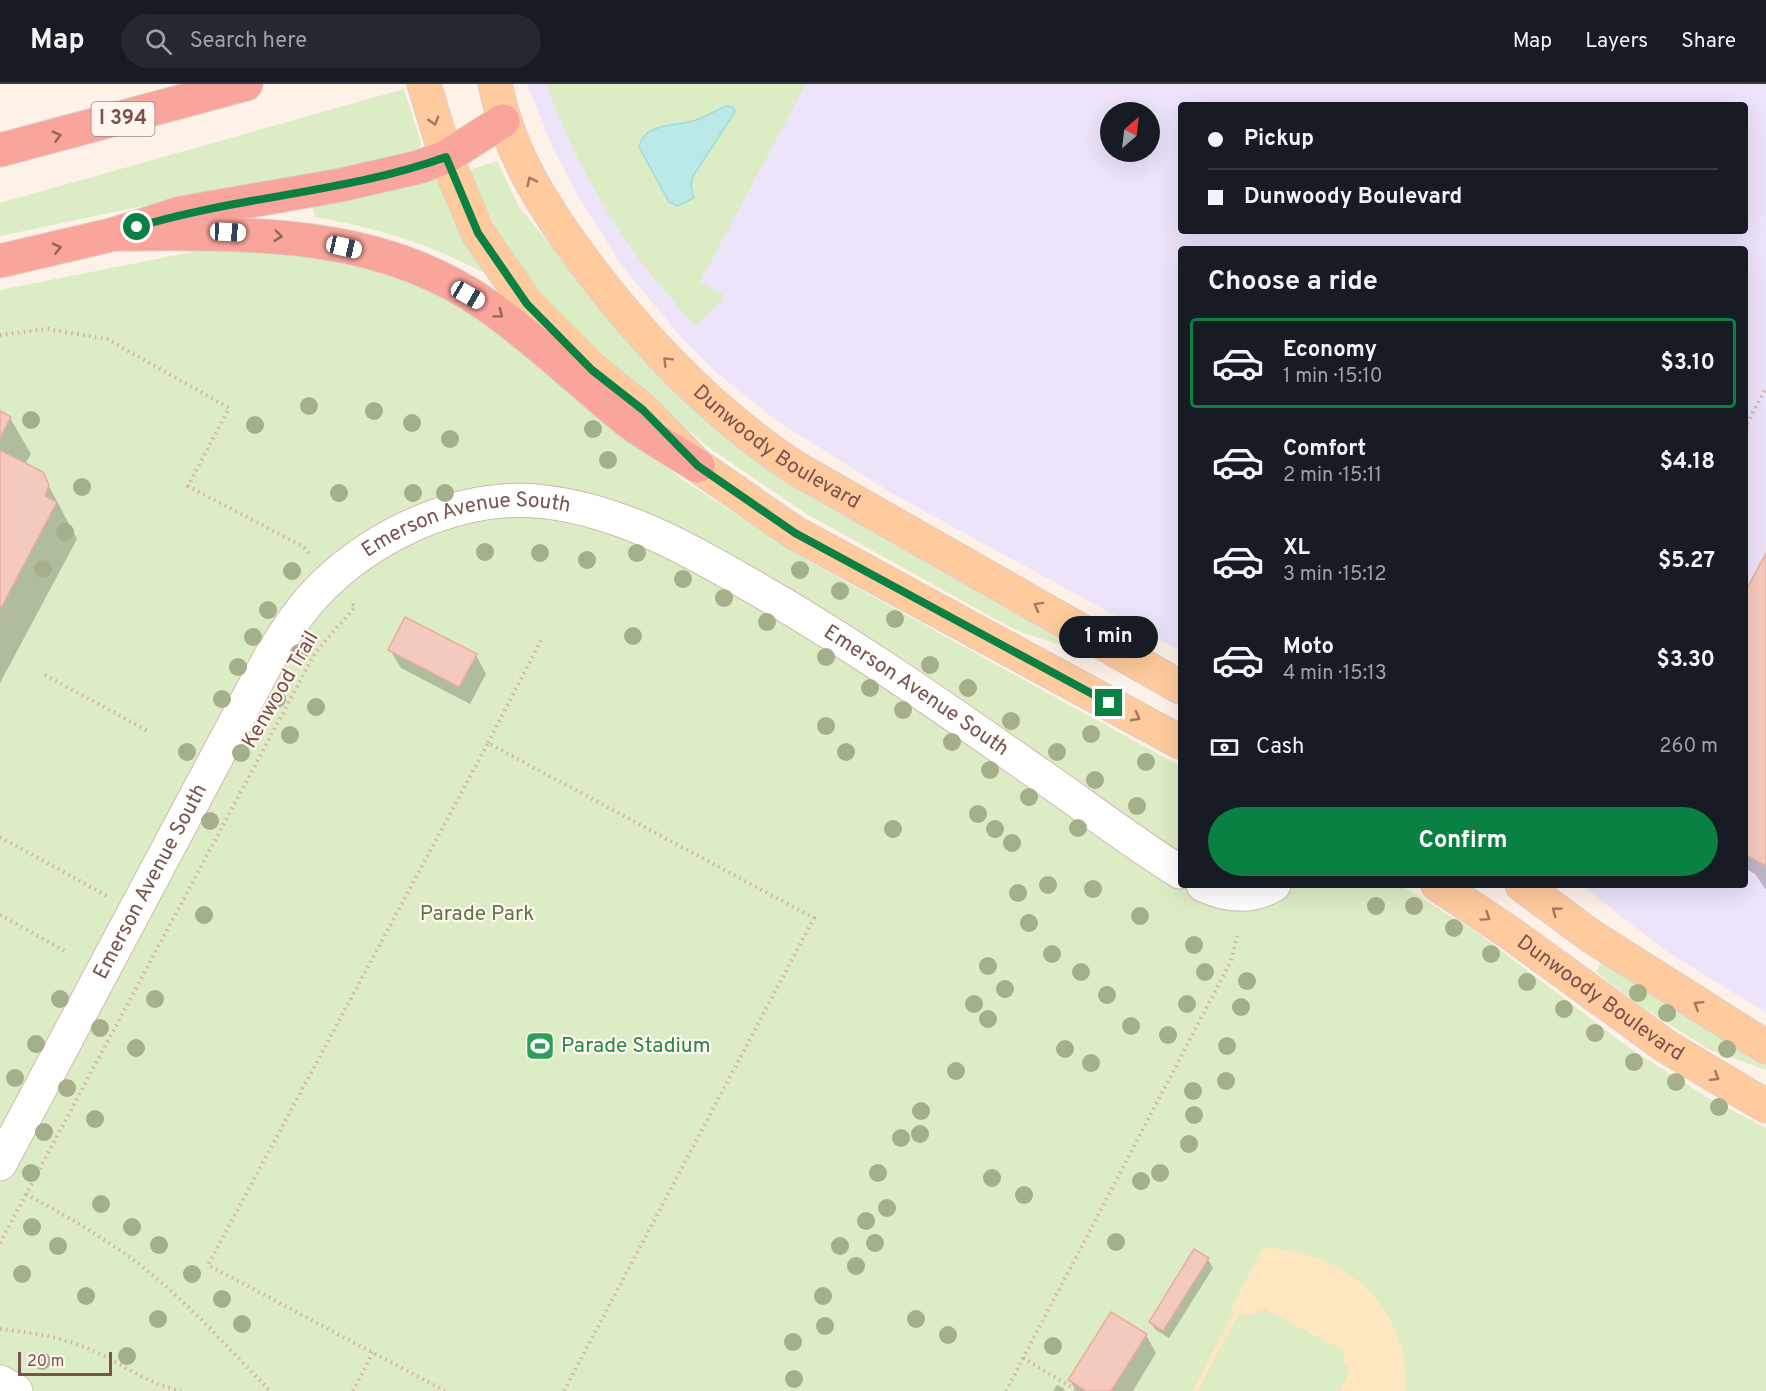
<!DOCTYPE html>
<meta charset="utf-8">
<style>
:root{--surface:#171b24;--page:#242831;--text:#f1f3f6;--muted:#9ea1a6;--line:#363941;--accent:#0b8043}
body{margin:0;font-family:Overpass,sans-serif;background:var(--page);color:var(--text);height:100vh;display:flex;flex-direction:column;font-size:22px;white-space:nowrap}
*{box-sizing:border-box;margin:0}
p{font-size:20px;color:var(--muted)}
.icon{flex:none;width:33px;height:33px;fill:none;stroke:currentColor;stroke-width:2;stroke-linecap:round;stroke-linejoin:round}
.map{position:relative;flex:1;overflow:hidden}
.side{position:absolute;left:1178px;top:162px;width:570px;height:642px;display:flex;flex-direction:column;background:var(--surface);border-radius:6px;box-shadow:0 6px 24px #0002}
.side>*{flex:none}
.hud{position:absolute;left:1178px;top:18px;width:570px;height:132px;border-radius:6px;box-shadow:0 6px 24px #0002;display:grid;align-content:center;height:132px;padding:0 30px;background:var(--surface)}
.needle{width:39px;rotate:28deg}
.buttons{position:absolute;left:1100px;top:18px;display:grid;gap:12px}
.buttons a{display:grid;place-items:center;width:60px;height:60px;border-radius:50%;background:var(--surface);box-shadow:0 6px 24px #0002;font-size:30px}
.scale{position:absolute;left:18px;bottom:15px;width:94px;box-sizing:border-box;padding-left:6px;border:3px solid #7a534a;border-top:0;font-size:16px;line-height:21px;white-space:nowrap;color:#7a534a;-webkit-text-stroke:4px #fff6ef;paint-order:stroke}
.end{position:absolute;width:27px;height:27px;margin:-14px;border:8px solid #0b8043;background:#fff;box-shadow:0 0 0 3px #fff}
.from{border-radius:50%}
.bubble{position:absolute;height:42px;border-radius:21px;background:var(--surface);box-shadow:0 6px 24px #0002;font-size:20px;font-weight:700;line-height:42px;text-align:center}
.car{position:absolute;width:18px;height:36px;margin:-18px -9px;border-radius:8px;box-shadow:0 0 4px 2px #0007;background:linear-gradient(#fff 24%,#345 0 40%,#fff 0 76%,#345 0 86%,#fff 0)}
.hud b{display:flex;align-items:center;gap:21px;height:57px;font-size:22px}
.hud b+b{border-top:2px solid var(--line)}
.hud i{width:15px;height:15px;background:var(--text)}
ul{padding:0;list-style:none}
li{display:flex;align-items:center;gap:18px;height:90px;margin:0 12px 9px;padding:0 18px;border:3px solid transparent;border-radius:6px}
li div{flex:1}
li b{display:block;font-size:22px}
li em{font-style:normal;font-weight:700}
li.current{border-color:var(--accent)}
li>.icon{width:54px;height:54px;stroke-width:1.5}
h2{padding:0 30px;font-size:27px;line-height:72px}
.pay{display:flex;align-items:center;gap:15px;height:66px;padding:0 30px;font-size:22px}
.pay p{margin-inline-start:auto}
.action{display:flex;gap:12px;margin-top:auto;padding:12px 30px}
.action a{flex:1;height:69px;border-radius:36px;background:var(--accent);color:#fff;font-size:24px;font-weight:700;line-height:69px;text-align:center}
header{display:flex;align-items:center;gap:36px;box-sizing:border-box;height:84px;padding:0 30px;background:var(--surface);border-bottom:2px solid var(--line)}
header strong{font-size:28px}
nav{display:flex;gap:33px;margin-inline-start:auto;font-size:21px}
.search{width:420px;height:54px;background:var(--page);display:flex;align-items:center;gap:15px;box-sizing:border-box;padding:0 21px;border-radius:33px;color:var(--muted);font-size:22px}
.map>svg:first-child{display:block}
</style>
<header>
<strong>Map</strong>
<div class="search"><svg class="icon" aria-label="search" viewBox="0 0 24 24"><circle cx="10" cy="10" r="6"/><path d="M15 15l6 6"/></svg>Search here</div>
<nav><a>Map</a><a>Layers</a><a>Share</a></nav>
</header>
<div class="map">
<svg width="1766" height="1307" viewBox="0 0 1766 1307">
<rect width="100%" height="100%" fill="#fef1e8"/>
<!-- education -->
<path fill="#eee4fa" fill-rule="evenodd" d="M 527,0 L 1766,0 L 1766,929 L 1666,867 L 1581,801 L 1744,801 L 1744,165 L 1180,165 L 1180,567 L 893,410 L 774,335 L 717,289 L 681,253 L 622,182 L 575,107 L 551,60 ZM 1180,21 L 1744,21 L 1744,147 L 1180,147 ZM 1110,28 L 1149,28 L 1149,68 L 1110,68 Z"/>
<!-- green -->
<g fill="#dcedc5">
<path d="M 546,0 L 806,0 L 700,198 L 722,209 L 723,216 L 695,242 C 675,218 653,196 636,171 C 599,119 567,59 546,0 Z"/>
<polygon points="404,5 421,58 419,69 412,73 167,117 0,152 0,119"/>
<polygon points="497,77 519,123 637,264 1093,564 1088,570 1020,548 988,531 805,429 708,363 563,241 505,164 469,86"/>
<path d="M 436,95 L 486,184 L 482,188 C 429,160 374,143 315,133 L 312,121 Z"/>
<polygon points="207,165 299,168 404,194 489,240 683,396 809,477 1180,682 1180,801 1400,801 1475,847 1631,965 1705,1012 1766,1044 1766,1307 0,1307 0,206"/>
<polygon points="1600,879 1641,899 1766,975 1766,986 1708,965 1642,923 1596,888"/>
</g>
<!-- sand -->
<path fill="#fee6c1" d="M 1263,1164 C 1343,1165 1410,1223 1406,1307 L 1340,1307 L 1350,1287 L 1344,1279 L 1344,1267 L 1265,1225 L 1248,1231 L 1239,1229 L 1198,1307 L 1193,1307 L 1234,1227 L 1231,1224 Z"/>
<!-- water -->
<path fill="#bae9e8" stroke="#a0dbdb" stroke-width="1.5" d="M 727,22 L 733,23 L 735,28 L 693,92 L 691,102 L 694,114 L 677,122 L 669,118 L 639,63 C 645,37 676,43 696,36 C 707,32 716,26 727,22 Z"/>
<!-- shadow -->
<g fill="#0003">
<polygon points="0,329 10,334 31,370 25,380 42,389 77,455 0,599"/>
<polygon points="1766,473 1766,806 1755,790 1744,784 1744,513"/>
<polygon points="390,566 476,571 486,590 470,620 401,584"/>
<polygon points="1208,1175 1213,1184 1169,1254 1156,1246 1150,1238"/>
<polygon points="1146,1251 1156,1269 1133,1307 1076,1307 1070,1296"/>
<polygon points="1057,1301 1063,1304 1065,1307 1053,1307"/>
</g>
<!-- building -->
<g fill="#f5cabe" stroke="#e8ad9d" stroke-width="1.5">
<polygon points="0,327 11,333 0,354"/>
<polygon points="0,366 43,388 49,401 45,412 57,418 0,526"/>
<polygon points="1766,469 1766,782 1744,770 1744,510"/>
<polygon points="405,533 477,570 459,603 388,566"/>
<polygon points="1194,1165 1209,1174 1163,1247 1149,1238"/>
<polygon points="1111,1228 1147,1250 1111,1307 1086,1307 1068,1296"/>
</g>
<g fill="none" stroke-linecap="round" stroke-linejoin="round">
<!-- minor casing -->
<g stroke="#d3b9af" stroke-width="35">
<g id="minor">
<path d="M 1203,801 C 1227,812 1250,815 1274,801"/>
<path id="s1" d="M 0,1080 L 270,573 C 286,547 303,521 325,500 C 382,446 467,408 546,418 C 619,427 683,462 745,498 C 853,559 954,631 1056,702 C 1097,731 1138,762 1180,788"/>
<polyline points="0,1298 16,1307"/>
</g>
</g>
<!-- major casing -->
<g stroke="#dacfcc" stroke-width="35">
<g id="major">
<polyline points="424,0 446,73 478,149 527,220 593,286 643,326 698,382 795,449 1180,658"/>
<path id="s2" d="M 495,0 C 509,71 546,127 589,184 C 648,262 713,329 794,383 L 1180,603"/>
<path id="s3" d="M 1438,801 L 1510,849 L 1667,963 L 1766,1022"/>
<polyline points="1522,801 1591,852 1766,963"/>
</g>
</g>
<!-- highway casing -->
<g stroke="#dacfcc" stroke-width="35">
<g id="highway">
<polyline points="0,66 246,0"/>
<path d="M 115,150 C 244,150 376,143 488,222 C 538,257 582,300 629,338 C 651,354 676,368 698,382"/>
<polyline points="0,177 115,150 181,129 341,101 419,83 446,73 503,37"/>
</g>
</g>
<!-- path -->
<g stroke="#daada0" stroke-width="4" stroke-dasharray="1.5 4.5" stroke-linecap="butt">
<polyline points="0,251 48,245 107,255 229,324 188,402 304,463 311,472"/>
<polyline points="1744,345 1766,304"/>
<polyline points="45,591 148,647"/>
<polyline points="488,659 542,554"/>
<polyline points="0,753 107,812"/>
<polyline points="0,831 65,867"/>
<path d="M 26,1110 C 68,1133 112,1158 149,1188 C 193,1224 231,1267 270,1307"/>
<polyline points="0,1159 315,569 355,523 351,518"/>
<path d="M 0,1245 C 37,1249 71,1255 104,1272 C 130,1285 152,1301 181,1307"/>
<polyline points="1023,1274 1078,1307"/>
<polyline points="353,1307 373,1268"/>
<polyline points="445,1307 208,1181 488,659 814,834 564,1307"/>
<polyline points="1006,1307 1231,877 1237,852"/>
</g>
<!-- minor -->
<use href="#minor" stroke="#fff" stroke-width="33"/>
<!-- major -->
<use href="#major" stroke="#ffca9d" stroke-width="33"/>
<!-- highway -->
<use href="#highway" stroke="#faa59c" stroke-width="33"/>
</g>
<!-- trees -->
<g fill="#a3b08a">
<circle cx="309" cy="322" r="9"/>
<circle cx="374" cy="327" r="9"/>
<circle cx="31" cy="336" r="9"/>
<circle cx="412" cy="339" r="9"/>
<circle cx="255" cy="341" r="9"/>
<circle cx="593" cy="345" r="9"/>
<circle cx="450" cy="355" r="9"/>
<circle cx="608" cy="376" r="9"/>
<circle cx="82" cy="403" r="9"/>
<circle cx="339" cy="409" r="9"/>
<circle cx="413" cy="409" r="9"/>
<circle cx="445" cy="409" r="9"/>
<circle cx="65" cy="448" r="9"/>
<circle cx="485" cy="468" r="9"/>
<circle cx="540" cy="469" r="9"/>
<circle cx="637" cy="469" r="9"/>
<circle cx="587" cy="476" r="9"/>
<circle cx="43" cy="485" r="9"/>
<circle cx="800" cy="486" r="9"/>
<circle cx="292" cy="487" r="9"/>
<circle cx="683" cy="495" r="9"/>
<circle cx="840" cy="507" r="9"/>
<circle cx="724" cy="514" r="9"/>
<circle cx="268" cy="526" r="9"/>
<circle cx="895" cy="535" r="9"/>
<circle cx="767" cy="538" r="9"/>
<circle cx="633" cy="552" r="9"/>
<circle cx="253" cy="553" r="9"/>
<circle cx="299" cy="569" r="9"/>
<circle cx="826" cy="573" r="9"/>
<circle cx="930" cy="581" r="9"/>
<circle cx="238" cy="583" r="9"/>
<circle cx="870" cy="604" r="9"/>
<circle cx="968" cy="604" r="9"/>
<circle cx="222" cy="615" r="9"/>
<circle cx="277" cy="615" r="9"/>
<circle cx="316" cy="623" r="9"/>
<circle cx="903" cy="626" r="9"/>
<circle cx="1011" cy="637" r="9"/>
<circle cx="826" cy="642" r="9"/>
<circle cx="1091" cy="650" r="9"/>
<circle cx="290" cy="651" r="9"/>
<circle cx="952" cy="658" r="9"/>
<circle cx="187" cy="668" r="9"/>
<circle cx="846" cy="668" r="9"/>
<circle cx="1057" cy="668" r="9"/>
<circle cx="241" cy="669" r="9"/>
<circle cx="1146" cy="678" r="9"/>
<circle cx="990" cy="686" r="9"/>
<circle cx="1095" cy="696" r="9"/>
<circle cx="1029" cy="713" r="9"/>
<circle cx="1137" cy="722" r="9"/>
<circle cx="978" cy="730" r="9"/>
<circle cx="210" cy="737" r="9"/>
<circle cx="1078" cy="744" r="9"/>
<circle cx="893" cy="745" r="9"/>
<circle cx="995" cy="745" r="9"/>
<circle cx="1012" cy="759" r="9"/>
<circle cx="1048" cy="801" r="9"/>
<circle cx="1093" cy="805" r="9"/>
<circle cx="1018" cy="809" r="9"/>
<circle cx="1376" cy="822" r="9"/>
<circle cx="1414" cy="822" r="9"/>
<circle cx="204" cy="831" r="9"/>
<circle cx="1140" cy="832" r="9"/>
<circle cx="1029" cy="839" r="9"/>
<circle cx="1454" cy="844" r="9"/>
<circle cx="1194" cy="861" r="9"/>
<circle cx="1052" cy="870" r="9"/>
<circle cx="1491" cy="870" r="9"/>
<circle cx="988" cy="882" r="9"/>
<circle cx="1081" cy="888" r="9"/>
<circle cx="1205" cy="888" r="9"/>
<circle cx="1247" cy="897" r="9"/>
<circle cx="1527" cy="898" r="9"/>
<circle cx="1005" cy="905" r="9"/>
<circle cx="1638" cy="909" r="9"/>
<circle cx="1107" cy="911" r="9"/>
<circle cx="60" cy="915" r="9"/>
<circle cx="155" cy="915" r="9"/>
<circle cx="974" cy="920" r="9"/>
<circle cx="1187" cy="920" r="9"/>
<circle cx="1241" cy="923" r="9"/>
<circle cx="1564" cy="925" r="9"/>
<circle cx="1667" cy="929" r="9"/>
<circle cx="988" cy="935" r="9"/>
<circle cx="1131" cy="942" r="9"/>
<circle cx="100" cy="944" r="9"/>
<circle cx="1595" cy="949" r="9"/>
<circle cx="1168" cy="951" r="9"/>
<circle cx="36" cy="960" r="9"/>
<circle cx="1227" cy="962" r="9"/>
<circle cx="136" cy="964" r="9"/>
<circle cx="1065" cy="965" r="9"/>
<circle cx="1727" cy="965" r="9"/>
<circle cx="1634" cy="978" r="9"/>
<circle cx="1091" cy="979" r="9"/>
<circle cx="956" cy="987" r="9"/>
<circle cx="15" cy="994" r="9"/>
<circle cx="1226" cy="997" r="9"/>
<circle cx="1676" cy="998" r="9"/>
<circle cx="67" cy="1004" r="9"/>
<circle cx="1193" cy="1007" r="9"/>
<circle cx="1719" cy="1023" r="9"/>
<circle cx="921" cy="1027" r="9"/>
<circle cx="1194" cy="1031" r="9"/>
<circle cx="95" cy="1035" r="9"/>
<circle cx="44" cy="1048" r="9"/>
<circle cx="920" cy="1050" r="9"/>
<circle cx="901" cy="1054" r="9"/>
<circle cx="1189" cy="1060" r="9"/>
<circle cx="31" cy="1089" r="9"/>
<circle cx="878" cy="1089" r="9"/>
<circle cx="1160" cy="1089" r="9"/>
<circle cx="992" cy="1094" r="9"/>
<circle cx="1141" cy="1097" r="9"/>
<circle cx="1024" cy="1111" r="9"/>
<circle cx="101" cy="1120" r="9"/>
<circle cx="887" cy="1124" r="9"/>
<circle cx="866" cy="1137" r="9"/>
<circle cx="32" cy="1143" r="9"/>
<circle cx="132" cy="1143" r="9"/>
<circle cx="1116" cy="1158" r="9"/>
<circle cx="875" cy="1159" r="9"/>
<circle cx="159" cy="1161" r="9"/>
<circle cx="58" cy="1162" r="9"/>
<circle cx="840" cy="1162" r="9"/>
<circle cx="856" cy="1182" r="9"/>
<circle cx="22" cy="1190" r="9"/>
<circle cx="192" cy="1190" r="9"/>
<circle cx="86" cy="1212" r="9"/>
<circle cx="823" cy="1212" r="9"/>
<circle cx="222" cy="1215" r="9"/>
<circle cx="158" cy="1235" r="9"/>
<circle cx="916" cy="1235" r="9"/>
<circle cx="242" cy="1240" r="9"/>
<circle cx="825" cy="1242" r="9"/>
<circle cx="948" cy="1251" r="9"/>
<circle cx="793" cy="1258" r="9"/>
<circle cx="1053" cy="1262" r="9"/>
<circle cx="127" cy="1272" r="9"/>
<circle cx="42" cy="1277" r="9"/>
<circle cx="794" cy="1295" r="9"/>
</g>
<!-- one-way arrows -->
<defs><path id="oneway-chevron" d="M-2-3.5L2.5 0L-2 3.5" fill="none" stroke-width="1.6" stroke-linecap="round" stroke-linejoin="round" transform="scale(1.5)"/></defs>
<g stroke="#a27763">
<use href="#oneway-chevron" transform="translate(434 37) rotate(73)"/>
<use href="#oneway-chevron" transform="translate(531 97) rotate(-116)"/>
<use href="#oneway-chevron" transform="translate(667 277) rotate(-135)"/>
<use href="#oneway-chevron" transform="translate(1038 522) rotate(-151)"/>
<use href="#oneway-chevron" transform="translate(1136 633) rotate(28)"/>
<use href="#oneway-chevron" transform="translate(1556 827) rotate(-143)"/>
<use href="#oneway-chevron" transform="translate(1486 833) rotate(34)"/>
<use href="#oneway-chevron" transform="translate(1698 921) rotate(-148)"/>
<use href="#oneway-chevron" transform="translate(1715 993) rotate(32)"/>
</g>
<g stroke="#94635a">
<use href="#oneway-chevron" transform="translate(57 52) rotate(-14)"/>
<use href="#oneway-chevron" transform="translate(278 152) rotate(6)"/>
<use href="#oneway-chevron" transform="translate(57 164) rotate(-13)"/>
<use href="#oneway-chevron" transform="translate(499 230) rotate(37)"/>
</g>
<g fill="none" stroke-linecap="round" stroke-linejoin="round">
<!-- route -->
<path stroke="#0b8043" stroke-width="8" d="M 137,143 C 238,112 346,109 446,73 L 478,149 L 527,220 L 592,286 L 643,326 L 698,382 L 795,449 L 1109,619"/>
</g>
<!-- icons -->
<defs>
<g id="stadium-square" transform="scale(1.5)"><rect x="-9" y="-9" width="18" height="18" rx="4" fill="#2e9e5b" stroke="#fff6ef"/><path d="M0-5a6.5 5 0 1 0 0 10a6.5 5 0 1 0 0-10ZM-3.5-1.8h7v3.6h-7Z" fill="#fff"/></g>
</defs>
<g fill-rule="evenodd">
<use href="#stadium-square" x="540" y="962"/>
</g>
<g text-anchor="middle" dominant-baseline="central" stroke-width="4.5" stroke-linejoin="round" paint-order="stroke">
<!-- shield labels -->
<rect fill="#fff6ef" stroke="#a2847c" stroke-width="1.5" x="91.5" y="18" width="63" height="34" rx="4.5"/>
<g font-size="20" font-weight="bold" fill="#7a534a">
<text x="123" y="35">I 394</text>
</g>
<!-- street labels -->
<g font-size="21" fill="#7a534a" stroke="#fff6ef">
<text stroke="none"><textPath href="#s2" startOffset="470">Dunwoody Boulevard</textPath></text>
<text stroke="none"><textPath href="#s1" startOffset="825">Emerson Avenue South</textPath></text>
<text transform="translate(281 606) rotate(-60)">Kenwood Trail</text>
<text stroke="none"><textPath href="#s1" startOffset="1328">Emerson Avenue South</textPath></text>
<text stroke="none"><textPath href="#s1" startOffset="320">Emerson Avenue South</textPath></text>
<text stroke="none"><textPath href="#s3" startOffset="198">Dunwoody Boulevard</textPath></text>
</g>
<!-- park labels -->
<g font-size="21" fill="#597a3e" stroke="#fff6ef">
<text x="477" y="830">Parade Park</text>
</g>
<!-- leisure labels -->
<g font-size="21" fill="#27864d" stroke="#fff6ef" text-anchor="start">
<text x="561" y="962">Parade Stadium</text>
</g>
</g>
</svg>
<div class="buttons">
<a><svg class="needle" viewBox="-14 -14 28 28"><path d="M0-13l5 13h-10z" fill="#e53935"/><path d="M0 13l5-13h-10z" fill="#9ea1a6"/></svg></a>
</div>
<div class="scale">20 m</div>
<i class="end from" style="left:137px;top:143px"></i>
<i class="end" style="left:1109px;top:619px"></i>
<div class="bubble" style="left:1059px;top:532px;width:99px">1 min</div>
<i class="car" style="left:228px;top:148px;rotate:93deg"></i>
<i class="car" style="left:344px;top:163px;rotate:103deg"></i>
<i class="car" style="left:468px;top:211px;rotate:120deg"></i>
<div class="hud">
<b><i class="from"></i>Pickup</b>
<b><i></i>Dunwoody Boulevard</b>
</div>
<section class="side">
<h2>Choose a ride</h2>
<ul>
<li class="current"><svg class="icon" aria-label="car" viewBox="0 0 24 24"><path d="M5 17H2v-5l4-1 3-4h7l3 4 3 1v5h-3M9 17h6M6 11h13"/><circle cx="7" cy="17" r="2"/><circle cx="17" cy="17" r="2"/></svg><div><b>Economy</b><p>1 min · 15:10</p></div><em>$3.10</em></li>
<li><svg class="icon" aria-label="car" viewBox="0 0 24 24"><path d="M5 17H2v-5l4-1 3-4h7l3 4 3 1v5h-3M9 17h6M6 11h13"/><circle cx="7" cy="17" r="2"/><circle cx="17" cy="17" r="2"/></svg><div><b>Comfort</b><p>2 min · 15:11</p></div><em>$4.18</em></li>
<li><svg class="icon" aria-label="car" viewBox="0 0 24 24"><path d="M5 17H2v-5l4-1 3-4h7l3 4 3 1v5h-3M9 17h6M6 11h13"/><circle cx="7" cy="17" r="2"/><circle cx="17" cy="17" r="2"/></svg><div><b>XL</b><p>3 min · 15:12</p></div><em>$5.27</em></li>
<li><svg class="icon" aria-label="car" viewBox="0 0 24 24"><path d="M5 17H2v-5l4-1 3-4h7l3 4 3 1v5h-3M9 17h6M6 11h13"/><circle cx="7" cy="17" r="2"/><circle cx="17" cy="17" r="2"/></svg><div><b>Moto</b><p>4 min · 15:13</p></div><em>$3.30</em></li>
</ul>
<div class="pay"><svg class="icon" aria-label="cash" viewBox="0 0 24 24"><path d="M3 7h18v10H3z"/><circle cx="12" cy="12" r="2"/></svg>Cash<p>260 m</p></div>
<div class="action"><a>Confirm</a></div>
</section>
</div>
